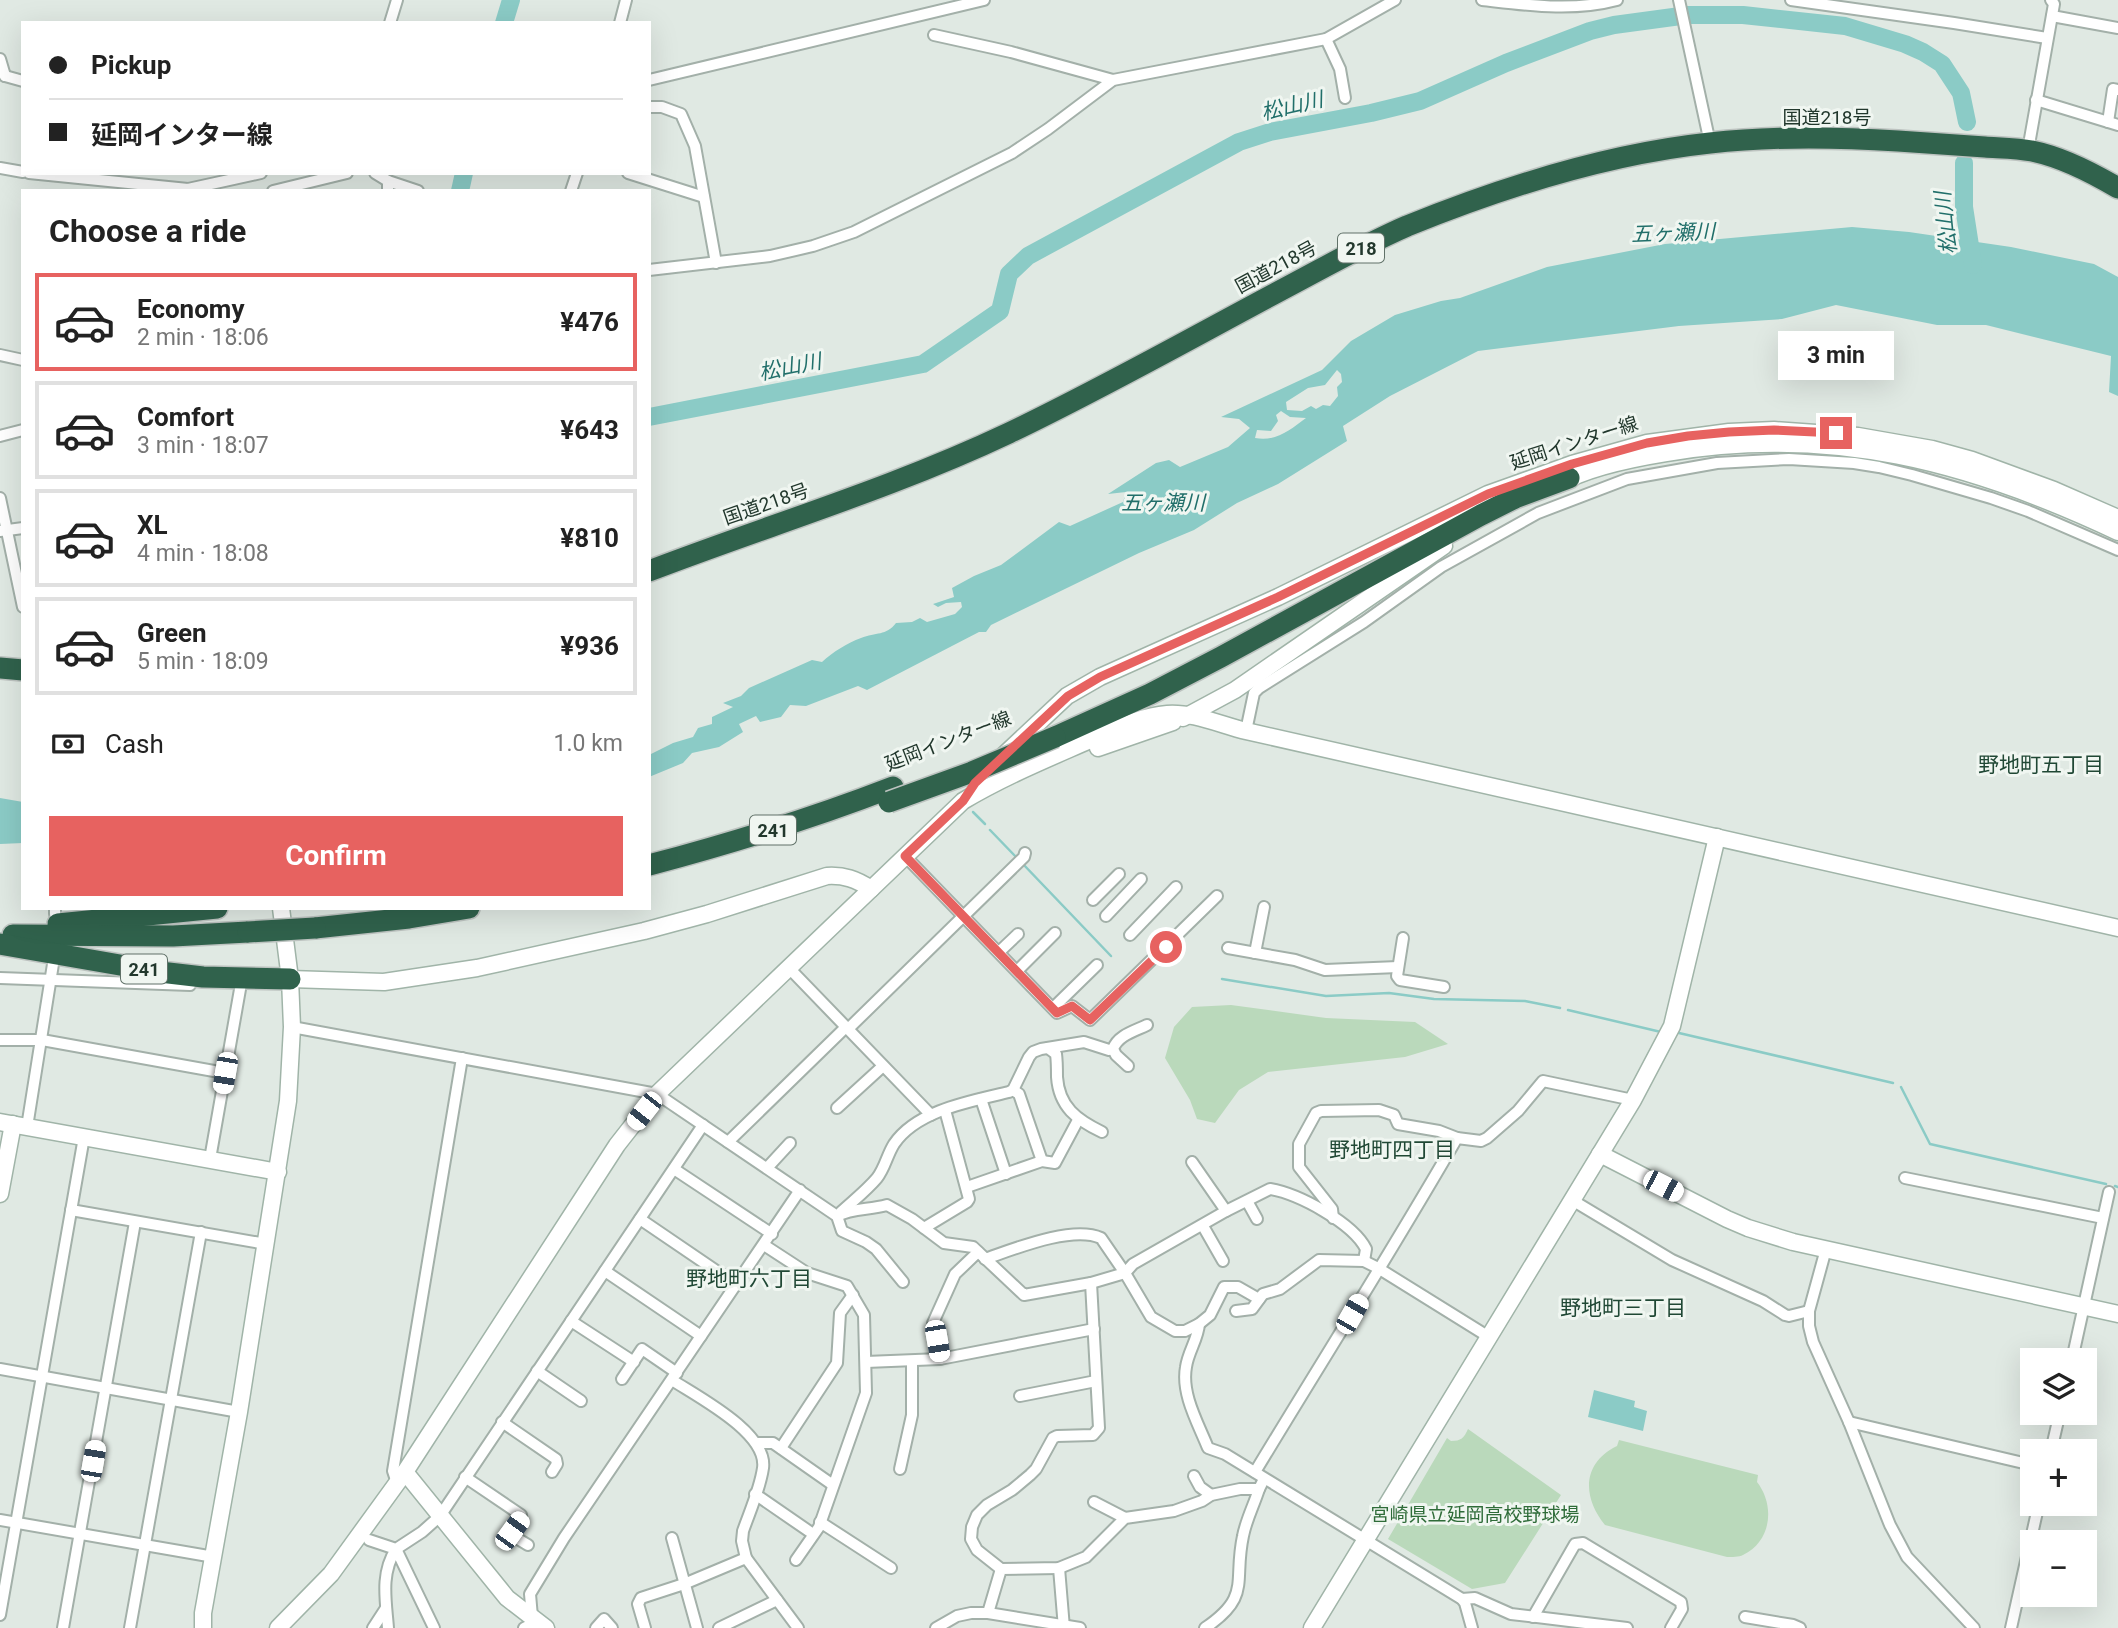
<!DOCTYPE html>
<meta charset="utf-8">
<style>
:root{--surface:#fff;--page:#f2f2f2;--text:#222;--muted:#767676;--line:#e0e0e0;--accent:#e76260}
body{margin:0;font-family:Roboto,"Noto Sans JP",sans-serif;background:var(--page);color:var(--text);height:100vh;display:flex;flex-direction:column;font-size:26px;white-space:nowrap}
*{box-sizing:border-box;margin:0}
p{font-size:23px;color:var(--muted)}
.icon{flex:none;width:38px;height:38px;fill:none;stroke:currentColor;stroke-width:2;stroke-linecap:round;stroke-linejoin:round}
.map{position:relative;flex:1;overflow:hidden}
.panel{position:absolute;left:21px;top:189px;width:630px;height:721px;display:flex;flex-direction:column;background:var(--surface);border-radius:0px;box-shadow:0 7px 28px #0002}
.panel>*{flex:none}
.banner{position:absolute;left:21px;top:21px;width:630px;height:154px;border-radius:0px;box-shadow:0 7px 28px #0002;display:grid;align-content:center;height:154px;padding:0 28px;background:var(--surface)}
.buttons{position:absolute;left:2020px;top:1348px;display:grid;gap:14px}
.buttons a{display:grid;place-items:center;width:77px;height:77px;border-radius:0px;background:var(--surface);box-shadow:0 7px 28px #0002;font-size:35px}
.end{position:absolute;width:32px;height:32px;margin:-16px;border:9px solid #e76260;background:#fff;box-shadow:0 0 0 4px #fff}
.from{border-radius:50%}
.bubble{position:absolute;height:49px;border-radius:0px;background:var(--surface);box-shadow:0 7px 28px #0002;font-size:23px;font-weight:700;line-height:49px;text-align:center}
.car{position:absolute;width:21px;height:42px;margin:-21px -10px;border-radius:9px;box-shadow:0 0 5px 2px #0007;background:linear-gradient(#fff 24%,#345 0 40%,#fff 0 76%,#345 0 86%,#fff 0)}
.banner b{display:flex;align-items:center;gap:24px;height:66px;font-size:26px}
.banner b+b{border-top:2px solid var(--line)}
.banner i{width:18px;height:18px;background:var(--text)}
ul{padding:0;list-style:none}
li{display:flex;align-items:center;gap:21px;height:98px;margin:0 14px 10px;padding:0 14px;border:4px solid var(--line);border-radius:0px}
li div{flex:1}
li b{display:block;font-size:26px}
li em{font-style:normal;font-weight:700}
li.selected{border-color:var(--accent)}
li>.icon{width:63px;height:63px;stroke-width:1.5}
h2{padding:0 28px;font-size:32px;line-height:84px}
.pay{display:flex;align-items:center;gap:18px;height:77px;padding:0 28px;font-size:26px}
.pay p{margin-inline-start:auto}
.action{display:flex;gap:14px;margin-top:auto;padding:14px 28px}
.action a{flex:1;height:80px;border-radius:0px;background:var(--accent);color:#fff;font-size:28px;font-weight:700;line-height:80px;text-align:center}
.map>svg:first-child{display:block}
</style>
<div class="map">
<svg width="2118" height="1628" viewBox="0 0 2118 1628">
<rect width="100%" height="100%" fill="#e0e9e3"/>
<!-- green -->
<g fill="#bad9bb">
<polygon points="1231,1005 1326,1018 1415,1022 1448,1044 1405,1057 1268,1072 1239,1090 1215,1123 1197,1119 1190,1100 1165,1058 1174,1027 1192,1007"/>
<path d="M 1468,1429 L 1561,1495 L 1505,1583 L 1472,1589 L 1388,1539 L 1447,1438 L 1451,1441 C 1461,1441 1464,1438 1468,1429 Z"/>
<path d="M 1619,1440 L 1758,1475 L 1757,1482 C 1775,1505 1772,1541 1743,1555 C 1739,1557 1732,1557 1727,1557 L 1605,1525 C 1582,1497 1582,1463 1617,1446 Z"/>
</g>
<!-- water -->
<g fill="#8bcbc6" fill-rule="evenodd">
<path d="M 1852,227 L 1909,232 L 2011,247 L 2094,264 L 2118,277 L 2118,396 L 2109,392 L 2111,356 L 1986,325 L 1937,325 L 1836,305 L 1782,319 L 1679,326 L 1478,351 L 1390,396 L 1343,426 L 1347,441 L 1278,484 L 1237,503 L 1194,530 L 1139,553 L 991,625 L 986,632 L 979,632 L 867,690 L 858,686 L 806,706 L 790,705 L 781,717 L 760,722 L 756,716 L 739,724 L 743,732 L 719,747 L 692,753 L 683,763 L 649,777 L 649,755 L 673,743 L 693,737 L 698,728 L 712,724 L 712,717 L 733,707 L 723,703 L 741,696 L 749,688 L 812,660 L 822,662 C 833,652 847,643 861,638 C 876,632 886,636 896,623 L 912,622 L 920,618 L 927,622 L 955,614 L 962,607 L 961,602 L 946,603 L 938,607 L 933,604 L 954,597 L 952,588 L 974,576 L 1001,565 L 1059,522 L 1070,526 L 1123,502 L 1126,492 L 1108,494 L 1156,463 L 1169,460 L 1180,467 L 1228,447 L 1250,428 L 1239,419 L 1221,417 L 1322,370 L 1351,341 L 1395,315 L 1441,301 L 1460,298 L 1547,267 L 1665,244 ZM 1337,370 L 1341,374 L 1342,382 L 1337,387 L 1338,396 L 1330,406 L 1323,405 L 1316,409 L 1311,406 L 1302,411 L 1287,410 L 1286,402 L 1308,388 L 1325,385 ZM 1281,411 L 1290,417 L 1306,418 C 1290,430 1276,442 1255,438 L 1257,430 L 1271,431 L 1278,421 L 1276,415 Z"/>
<polygon points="0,798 23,802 23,843 0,844"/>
<polygon points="1594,1390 1635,1401 1634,1407 1647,1411 1643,1431 1588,1417"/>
</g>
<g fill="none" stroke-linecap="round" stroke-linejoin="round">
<!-- stream -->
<g stroke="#8bcbc6" stroke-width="2.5">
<polyline points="973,812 985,824"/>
<polyline points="990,830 1017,858"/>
<polyline points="1022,863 1111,956"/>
<polyline points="1222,979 1326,996 1389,993 1434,999 1525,1001 1560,1008"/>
<polyline points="1568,1010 1661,1032"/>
<polyline points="1679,1033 1893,1083"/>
<polyline points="1901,1087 1930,1144 2106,1184"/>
<polyline points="2115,1186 2118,1187"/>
</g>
<!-- river -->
<g stroke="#8bcbc6" stroke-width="18">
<polyline points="504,23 511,0"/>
<polyline points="1964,163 1964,207 1973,265"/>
<polyline points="460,191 464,173"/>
<polyline points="649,417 923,364 1000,311 1009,274 1028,256 1239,142 1270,132 1371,113 1420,101 1506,63 1590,31 1614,25 1688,15 1743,15 1845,26 1905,44 1923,52 1942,64 1961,93 1967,122"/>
</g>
<!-- street casing -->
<g stroke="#a3b0a9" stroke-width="14">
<g id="street">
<path d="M 1482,0 C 1527,5 1572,12 1617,0"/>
<polyline points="1679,0 1710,143"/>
<polyline points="1791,0 1954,23 2047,38"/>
<polyline points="2052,16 2118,28"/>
<polyline points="390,23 397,0"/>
<polyline points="620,23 626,0"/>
<polyline points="934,35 1011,52 1113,80"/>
<polyline points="1326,39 1340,69 1345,98"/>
<polyline points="0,59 5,76"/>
<polyline points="5,76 23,81"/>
<polyline points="649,80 984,0"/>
<polyline points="2036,100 2118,125"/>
<polyline points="649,107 662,107 681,114 695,146 716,263"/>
<polyline points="2108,122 2113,89 2118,90"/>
<polyline points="2028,150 2054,4 2051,0"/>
<polyline points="0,168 23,172"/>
<polyline points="29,173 188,189 261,173"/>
<polyline points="375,173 388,181 388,191"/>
<polyline points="628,173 704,197"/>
<polyline points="388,181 418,191"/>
<polyline points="273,191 347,173"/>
<polyline points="571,191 577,173"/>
<polyline points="649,270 770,256 813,246 854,232 1012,153 1048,129 1113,80 1326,39 1395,0"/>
<polyline points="0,355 23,360"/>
<polyline points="0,436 23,430"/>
<polyline points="0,498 23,607"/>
<polyline points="0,531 23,528"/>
<polyline points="1246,731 1254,693 1259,688 1364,622 1441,567 1538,513 1627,479 1717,463 1789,459 1854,463 1879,467 1912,475 1991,498 2028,511 2118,550"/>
<polyline points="905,856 1057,1013 1072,1006 1090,1020 1217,896"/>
<polyline points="1093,900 1119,874"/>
<polyline points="55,914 55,908"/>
<polyline points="1106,916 1141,879"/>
<polyline points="1130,935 1176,887"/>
<polyline points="1403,938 1397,976 1400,980 1444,987"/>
<polyline points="1228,948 1295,960 1325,970 1398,967"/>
<polyline points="999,952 1018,934"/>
<polyline points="1255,953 1264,907"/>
<polyline points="789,968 931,1115"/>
<polyline points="1017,971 1055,933"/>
<polyline points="0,978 190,985"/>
<polyline points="1053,1008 1097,965"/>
<polyline points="292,1027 657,1094 837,1216 842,1231 866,1242 876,1249 903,1282"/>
<polyline points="848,1029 1024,857 1025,853"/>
<polyline points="0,1040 42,1040 225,1073"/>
<path d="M 1048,1048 L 1056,1054 C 1057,1061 1057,1069 1057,1077 C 1059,1107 1077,1120 1102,1132"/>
<path d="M 1128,1066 L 1116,1055 L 1113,1049 C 1118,1035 1135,1031 1147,1025"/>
<polyline points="1013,1090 1019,1094 1042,1161"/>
<polyline points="981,1099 1006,1174"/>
<polyline points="837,1108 883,1066"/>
<polyline points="27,1127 53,964"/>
<polyline points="728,1142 846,1027"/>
<polyline points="210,1159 242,978 240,979"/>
<polyline points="1192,1162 1226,1211"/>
<polyline points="767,1168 790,1143"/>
<polyline points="674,1169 772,1234"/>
<polyline points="1905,1178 2103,1218"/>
<polyline points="967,1187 1042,1161 1055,1163 1078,1120"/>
<polyline points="1572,1200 1672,1260 1763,1301 1785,1315 1789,1316 1809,1311"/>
<polyline points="1247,1201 1257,1219"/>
<polyline points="71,1210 266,1244"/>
<path d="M 841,1212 C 853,1201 867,1190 877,1178 C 885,1168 887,1155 894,1144 C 917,1110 972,1101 1009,1092 L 1013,1090 L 1029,1057 L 1033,1052 L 1041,1049 L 1084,1042 L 1109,1050 L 1113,1049"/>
<path d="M 837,1216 C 852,1208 870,1210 887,1205 L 912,1219 L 944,1243 L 973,1247 L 1024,1295 L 1091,1283 L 1125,1273 L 1133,1264 L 1226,1211 L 1270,1189 C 1299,1194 1353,1223 1366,1249 L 1364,1261"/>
<polyline points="1333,1218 1332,1209 1299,1167 1299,1144 1316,1113 1321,1111 1379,1110 1394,1115 1398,1124 1439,1131 1457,1138"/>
<polyline points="640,1219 737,1285"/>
<polyline points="1203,1226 1223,1261"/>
<polyline points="924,1228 967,1202 969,1199 945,1110"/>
<polyline points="764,1245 807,1273 847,1286 864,1315 866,1393 819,1527 796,1560"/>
<polyline points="1826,1249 1809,1311 1809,1326 1813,1342 1849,1422 1890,1525 1907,1557 1974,1628"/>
<path d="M 985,1259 C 1014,1249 1072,1225 1101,1238 L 1125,1273 L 1151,1317 L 1175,1331 L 1185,1331 L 1199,1324 C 1198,1339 1188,1352 1186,1367 C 1181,1394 1198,1423 1208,1448 L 1225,1454 L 1462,1599 L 1465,1603 L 1472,1628"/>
<polyline points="605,1271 701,1336"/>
<polyline points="1236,1311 1252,1309 1263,1294 1280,1289 1319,1260 1364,1261 1378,1268 1489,1337"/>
<polyline points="571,1321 634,1362"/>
<polyline points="1199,1324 1210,1315 1224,1287 1238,1287 1259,1299"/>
<polyline points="940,1359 933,1323 937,1314 955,1274 978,1252"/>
<polyline points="2072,1360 2109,1192"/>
<polyline points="866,1362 940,1359 1094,1329"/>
<polyline points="0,1369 239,1412"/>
<polyline points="537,1371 581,1401"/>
<polyline points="622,1379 642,1349 677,1373"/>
<path d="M 672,1380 C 698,1397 768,1433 763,1468 C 760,1489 750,1511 743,1531 L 742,1541 L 746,1558"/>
<polyline points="1020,1396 1096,1381"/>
<polyline points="502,1422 556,1459 557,1464 552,1472"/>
<polyline points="1849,1422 2032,1465"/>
<polyline points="757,1443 773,1443 833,1485"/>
<polyline points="781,1448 837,1363 840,1313 853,1295"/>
<polyline points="2051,1451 2060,1412"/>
<polyline points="900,1469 912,1415 912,1361"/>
<path d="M 1255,1472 C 1322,1361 1392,1251 1457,1138 L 1481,1141 L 1487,1138 L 1518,1111 L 1543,1081 L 1633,1100"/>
<polyline points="1194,1476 1200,1487 1211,1495"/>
<polyline points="465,1477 521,1515 521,1518 512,1531 513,1536 528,1545"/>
<polyline points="397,1483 393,1471 462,1058"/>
<polyline points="755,1494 813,1534"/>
<polyline points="1094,1502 1125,1518"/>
<polyline points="0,1520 214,1557"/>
<polyline points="820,1522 891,1568"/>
<polyline points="672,1538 697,1628"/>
<polyline points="369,1540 396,1549 422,1532 440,1516 703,1125"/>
<polyline points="1059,1568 1064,1628"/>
<polyline points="1001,1569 977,1550 971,1539 972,1527 977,1515 987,1505 1012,1490 1030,1475 1036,1469 1053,1438 1057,1436 1093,1435 1099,1428 1091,1283"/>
<polyline points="1462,1599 1475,1598 1511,1614 1627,1628"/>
<polyline points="988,1613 1001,1569 1059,1568 1086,1557 1125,1518 1174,1511 1202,1501 1211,1495 1240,1489 1259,1489 1264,1479"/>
<polyline points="0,1615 84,1137"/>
<polyline points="1533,1617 1575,1544 1583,1543 1681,1602 1682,1609 1671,1628"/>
<polyline points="1745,1617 1793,1625 1800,1628"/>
<polyline points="63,1628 135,1222"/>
<polyline points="130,1628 201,1232"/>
<polyline points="373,1628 386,1608"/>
<path d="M 388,1628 C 386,1601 380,1574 396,1549 L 434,1628"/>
<polyline points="524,1628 530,1625 532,1617 530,1594 564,1538 800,1190"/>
<polyline points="596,1628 604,1619 612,1628"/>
<polyline points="645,1628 638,1604 641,1598 684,1584 746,1558 798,1628"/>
<polyline points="719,1628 777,1600"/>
<polyline points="936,1628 957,1616 971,1613 988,1613 1080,1628"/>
<path d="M 1205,1628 C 1252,1596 1233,1582 1243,1536 C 1246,1520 1254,1505 1259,1489"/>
<polyline points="2011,1628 2039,1503"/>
</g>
</g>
<!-- secondary casing -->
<g stroke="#a0b4a8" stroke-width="19">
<g id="secondary">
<path d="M 1559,484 C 1586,468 1635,458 1666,453 C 1830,425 1970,462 2118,532"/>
<polyline points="1183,718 1235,690 1444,546"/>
<polyline points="1098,748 1173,722"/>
<polyline points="1004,755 1067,696 1100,677 1278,597 1488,494 1572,464 1647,443 1729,432 1774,430 1858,436 1932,449 1972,460 2054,490 2118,518"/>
<path d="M 290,979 L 384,982 L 477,968 L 644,931 L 707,914 L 827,876 C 844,875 856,879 871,889"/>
<polyline points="0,1122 278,1172"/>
<polyline points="1600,1154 1727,1219 1748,1228 1793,1242 2118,1314"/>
<polyline points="0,1194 13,1124"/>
<polyline points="405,1472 507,1598 546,1628"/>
<polyline points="203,1628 203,1613 239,1412 288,1101 292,1027 290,979 281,908"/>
<path d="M 278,1628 L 331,1574 L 405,1472 L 617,1145 L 657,1094 L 963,801 C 1003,777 1047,759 1090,740 C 1114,730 1140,716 1167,714 C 1193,712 1221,725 1246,731 L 2118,928"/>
<polyline points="1312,1628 1633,1100 1672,1026 1717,837"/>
</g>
</g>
<!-- highway casing -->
<g stroke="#bdc3c0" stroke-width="24">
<g id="highway">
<path d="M 649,571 C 769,525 893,488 1009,433 C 1099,390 1186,341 1274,294 C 1318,271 1361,246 1407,226 C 1503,187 1606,154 1710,143 C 1772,136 1836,137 1898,141 C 1927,143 1956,145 1985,147 C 2000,148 2017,148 2032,151 C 2062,157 2091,172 2118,188"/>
<polyline points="0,668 23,670"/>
<polyline points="1055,737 1150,694 1221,657 1481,515 1515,498 1569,478"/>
<path d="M 649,865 C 732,843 813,818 893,787"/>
<polyline points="58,924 217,908"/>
<polyline points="315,928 409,918 469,908"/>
<polyline points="13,935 173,936 248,932"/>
<polyline points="0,944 160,972 203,977 290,979"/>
</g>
</g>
<!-- street -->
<use href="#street" stroke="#fff" stroke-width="10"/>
<!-- secondary -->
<use href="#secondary" stroke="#fff" stroke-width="16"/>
<!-- highway -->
<use href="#highway" stroke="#30624c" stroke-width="21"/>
<!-- highway-bridge casing -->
<g stroke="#bdc3c0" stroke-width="24" stroke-linecap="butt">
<g id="highway-bridge">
<polyline points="889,802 972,772 1055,737"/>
<polyline points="248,932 315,928"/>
</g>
</g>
<!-- highway-bridge -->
<use href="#highway-bridge" stroke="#30624c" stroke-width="21"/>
</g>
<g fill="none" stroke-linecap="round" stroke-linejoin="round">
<!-- route -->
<polyline stroke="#e76260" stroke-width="9" points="1166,947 1090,1020 1072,1006 1057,1013 905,856 963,801 975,783 1068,696 1100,677 1278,597 1488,494 1572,464 1647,443 1688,436 1729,432 1774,430 1836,433"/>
</g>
<g text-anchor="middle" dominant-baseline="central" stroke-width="6" stroke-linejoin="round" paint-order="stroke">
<!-- shield labels -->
<g fill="#f0f6f1" stroke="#607168" stroke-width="2">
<rect x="1338" y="233.5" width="46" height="29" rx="5"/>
<rect x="750" y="815.5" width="46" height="29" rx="5"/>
<rect x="121" y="954.5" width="46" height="29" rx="5"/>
</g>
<g font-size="18" font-weight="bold" fill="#22382d">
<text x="1361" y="248">218</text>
<text x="773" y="830">241</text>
<text x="144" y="969">241</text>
</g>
<!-- street labels -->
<g font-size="19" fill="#22382d" stroke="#f0f6f1">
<text x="1827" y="117">国道218号</text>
<text transform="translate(1276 267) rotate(-28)">国道218号</text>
<text transform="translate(1574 443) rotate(-18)">延岡インター線</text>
<text transform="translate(766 504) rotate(-19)">国道218号</text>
<text transform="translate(948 741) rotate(-21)">延岡インター線</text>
</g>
<!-- park labels -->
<g font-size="19" fill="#2f6c39" stroke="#f0f6f1">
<text x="1475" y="1514">宮崎県立延岡高校野球場</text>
</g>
<!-- water labels -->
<g font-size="21" font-style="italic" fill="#216f6a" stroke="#f0f6f1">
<text transform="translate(1292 106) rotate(-13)">松山川</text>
<text transform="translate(1946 223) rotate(-96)">松山川</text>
<text transform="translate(1673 233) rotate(-2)">五ヶ瀬川</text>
<text transform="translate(790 367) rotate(-11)">松山川</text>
<text x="1163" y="503">五ヶ瀬川</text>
</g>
<!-- neighbourhood labels -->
<g font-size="21" fill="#204835" stroke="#f0f6f1">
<text x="2041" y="765">野地町五丁目</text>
<text x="1392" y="1150">野地町四丁目</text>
<text x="749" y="1279">野地町六丁目</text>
<text x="1623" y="1308">野地町三丁目</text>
</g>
</g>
</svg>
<div class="buttons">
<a><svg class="icon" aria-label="layers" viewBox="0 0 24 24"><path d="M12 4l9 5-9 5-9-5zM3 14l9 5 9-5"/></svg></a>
<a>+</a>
<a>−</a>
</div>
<i class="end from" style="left:1166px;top:947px"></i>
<i class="end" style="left:1836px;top:433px"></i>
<div class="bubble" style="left:1778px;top:331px;width:116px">3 min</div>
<i class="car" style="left:225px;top:1073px;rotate:190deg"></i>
<i class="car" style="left:644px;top:1111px;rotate:218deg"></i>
<i class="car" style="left:1663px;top:1186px;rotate:117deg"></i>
<i class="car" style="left:1352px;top:1314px;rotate:30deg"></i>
<i class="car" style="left:937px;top:1341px;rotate:170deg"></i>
<i class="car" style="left:93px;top:1461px;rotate:10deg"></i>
<i class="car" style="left:512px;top:1531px;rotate:36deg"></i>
<div class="banner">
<b><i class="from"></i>Pickup</b>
<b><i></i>延岡インター線</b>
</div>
<section class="panel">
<h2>Choose a ride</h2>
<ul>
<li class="selected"><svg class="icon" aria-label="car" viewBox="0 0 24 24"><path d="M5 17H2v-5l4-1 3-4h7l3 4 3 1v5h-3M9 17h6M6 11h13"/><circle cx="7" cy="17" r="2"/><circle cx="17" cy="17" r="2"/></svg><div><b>Economy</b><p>2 min · 18:06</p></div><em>¥476</em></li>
<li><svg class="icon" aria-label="car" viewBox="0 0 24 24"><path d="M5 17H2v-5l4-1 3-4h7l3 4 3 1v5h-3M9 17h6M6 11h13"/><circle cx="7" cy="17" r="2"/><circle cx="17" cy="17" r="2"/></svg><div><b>Comfort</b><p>3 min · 18:07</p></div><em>¥643</em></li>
<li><svg class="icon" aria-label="car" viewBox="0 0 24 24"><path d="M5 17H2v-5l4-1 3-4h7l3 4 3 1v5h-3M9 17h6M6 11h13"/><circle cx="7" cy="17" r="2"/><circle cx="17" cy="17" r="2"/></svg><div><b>XL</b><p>4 min · 18:08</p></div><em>¥810</em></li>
<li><svg class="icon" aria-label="car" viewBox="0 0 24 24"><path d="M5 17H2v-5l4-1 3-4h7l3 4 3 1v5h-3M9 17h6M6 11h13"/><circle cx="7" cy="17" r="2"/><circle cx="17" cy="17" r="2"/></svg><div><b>Green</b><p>5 min · 18:09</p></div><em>¥936</em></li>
</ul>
<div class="pay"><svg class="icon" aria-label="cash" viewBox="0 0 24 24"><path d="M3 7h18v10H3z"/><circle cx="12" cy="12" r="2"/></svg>Cash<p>1.0 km</p></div>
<div class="action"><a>Confirm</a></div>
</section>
</div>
